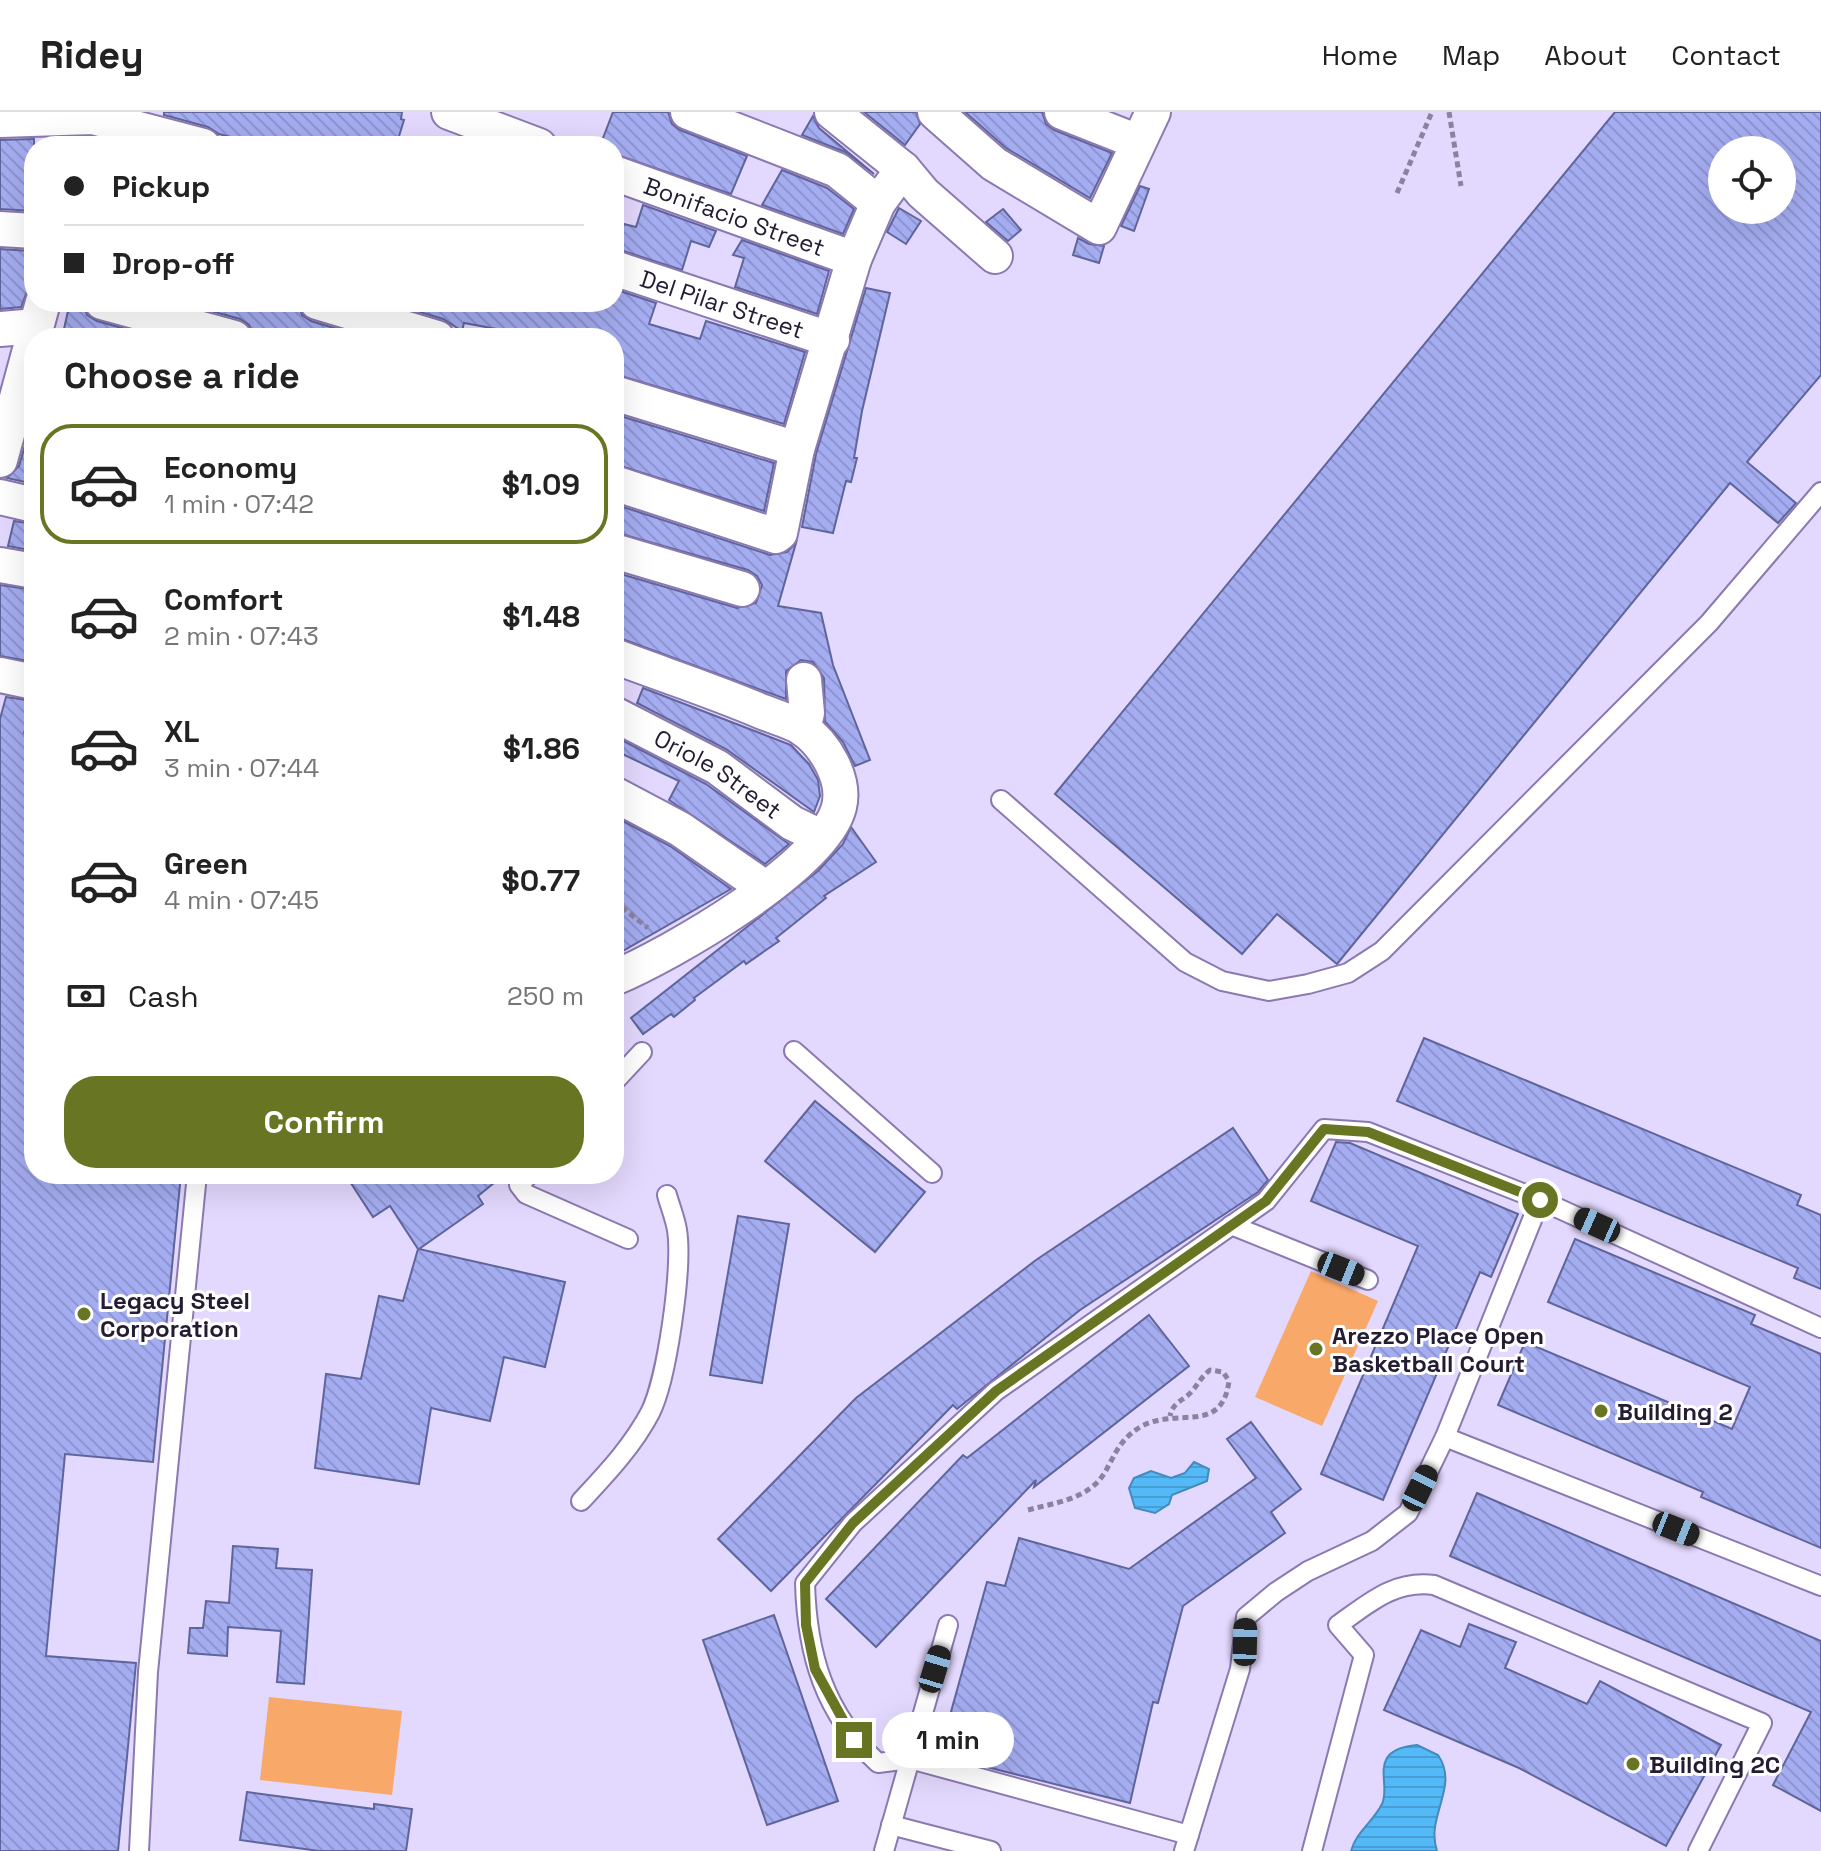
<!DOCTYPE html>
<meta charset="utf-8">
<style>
:root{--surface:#fff;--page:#f2f2f2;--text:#222;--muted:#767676;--line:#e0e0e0;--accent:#687623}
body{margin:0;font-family:"Space Grotesk",sans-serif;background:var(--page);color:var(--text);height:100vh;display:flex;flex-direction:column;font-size:30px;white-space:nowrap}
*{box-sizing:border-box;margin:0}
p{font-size:26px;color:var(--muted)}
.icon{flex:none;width:44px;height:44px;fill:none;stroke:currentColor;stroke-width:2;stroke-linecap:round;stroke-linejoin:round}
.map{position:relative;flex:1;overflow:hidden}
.side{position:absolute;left:24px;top:216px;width:600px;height:856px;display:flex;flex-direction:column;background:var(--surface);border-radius:32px;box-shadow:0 8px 32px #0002}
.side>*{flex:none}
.top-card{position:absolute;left:24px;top:24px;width:600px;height:176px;border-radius:32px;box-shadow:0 8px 32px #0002;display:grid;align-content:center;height:176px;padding:0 40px;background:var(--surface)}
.controls{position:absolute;left:1708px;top:24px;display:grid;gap:16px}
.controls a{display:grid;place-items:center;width:88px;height:88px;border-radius:50%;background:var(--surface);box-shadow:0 8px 32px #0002;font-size:40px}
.end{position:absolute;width:36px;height:36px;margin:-18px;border:10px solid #687623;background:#fff;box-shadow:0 0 0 4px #fff}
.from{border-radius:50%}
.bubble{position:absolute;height:56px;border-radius:28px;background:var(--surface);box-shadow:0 8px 32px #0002;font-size:26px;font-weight:700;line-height:56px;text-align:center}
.car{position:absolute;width:24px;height:48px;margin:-24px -12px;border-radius:10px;box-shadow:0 0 6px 2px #0007;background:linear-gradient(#222 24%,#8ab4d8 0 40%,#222 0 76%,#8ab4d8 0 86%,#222 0)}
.top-card b{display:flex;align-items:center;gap:28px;height:76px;font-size:30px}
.top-card b+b{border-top:2px solid var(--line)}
.top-card i{width:20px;height:20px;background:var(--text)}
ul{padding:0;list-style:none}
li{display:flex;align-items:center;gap:24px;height:120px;margin:0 16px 12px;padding:0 24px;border:4px solid transparent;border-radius:32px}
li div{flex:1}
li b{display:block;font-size:30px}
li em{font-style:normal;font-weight:700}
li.selected{border-color:var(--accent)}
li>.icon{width:72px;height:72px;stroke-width:1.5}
h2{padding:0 40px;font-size:36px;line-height:96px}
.pay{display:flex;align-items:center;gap:20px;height:88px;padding:0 40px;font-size:30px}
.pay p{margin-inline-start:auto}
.button{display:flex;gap:16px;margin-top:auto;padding:16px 40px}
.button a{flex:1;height:92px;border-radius:32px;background:var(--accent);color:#fff;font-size:32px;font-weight:700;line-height:92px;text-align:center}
header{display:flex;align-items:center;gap:48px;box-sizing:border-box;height:112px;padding:0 40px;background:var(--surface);border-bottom:2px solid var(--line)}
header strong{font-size:38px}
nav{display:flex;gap:44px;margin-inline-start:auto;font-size:28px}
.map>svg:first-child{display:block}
</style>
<header>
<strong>Ridey</strong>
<nav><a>Home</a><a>Map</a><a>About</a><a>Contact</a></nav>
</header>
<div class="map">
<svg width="1821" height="1739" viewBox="0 0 1821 1739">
<defs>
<pattern id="water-rules" width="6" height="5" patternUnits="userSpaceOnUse" patternTransform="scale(2)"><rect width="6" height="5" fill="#53b9f7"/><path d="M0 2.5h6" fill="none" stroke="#489ed4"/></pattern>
<pattern id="building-back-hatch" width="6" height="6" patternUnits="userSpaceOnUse" patternTransform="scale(2)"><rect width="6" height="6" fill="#a5adf1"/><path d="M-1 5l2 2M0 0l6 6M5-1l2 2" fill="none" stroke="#8e94cf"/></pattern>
</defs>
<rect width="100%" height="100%" fill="#e3d8fd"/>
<!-- pitch -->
<g fill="#f8a868">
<polygon points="1311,1159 1378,1189 1322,1314 1255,1285"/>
<polygon points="269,1585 402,1599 392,1683 260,1668"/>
</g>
<!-- water -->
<g fill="url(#water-rules)" stroke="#458abc" stroke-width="2">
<polygon points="1194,1350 1209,1357 1207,1369 1172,1383 1169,1392 1155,1401 1135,1396 1129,1376 1134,1366 1151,1359 1171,1366 1185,1361"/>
<path d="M 1417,1633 L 1438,1643 C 1460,1675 1425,1704 1437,1739 L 1351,1739 C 1356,1720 1373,1710 1382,1692 C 1392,1671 1365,1638 1417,1633 Z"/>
</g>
<!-- building -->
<g fill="url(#building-back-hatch)" stroke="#5f659b" stroke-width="2" fill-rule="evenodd">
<polygon points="164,0 402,0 401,7 404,8 396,34 248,34 249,30 219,22 208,15 164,3"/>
<polygon points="613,0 668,0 672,12 680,18 747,44 731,82 614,42 614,34 600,34"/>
<polygon points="864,0 916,0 920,12 905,33"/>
<polygon points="965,0 1042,0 1046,12 1054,18 1112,41 1090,86 1006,36"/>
<path d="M 1615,0 L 1821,0 L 1821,263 L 1747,350 L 1796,391 L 1778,411 L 1730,371 L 1337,852 L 1277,802 L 1242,842 L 1055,682 ZM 1722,38 L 1782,38 L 1782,98 L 1722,98 Z"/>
<polygon points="813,4 819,16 874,62 845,40 802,23"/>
<polygon points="34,27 34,99 0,97 0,28"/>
<polygon points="782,58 827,76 854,97 843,122 762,93"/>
<polygon points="1140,74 1149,77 1134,119 1121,114"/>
<polygon points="643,93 716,119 709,135 691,129 682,158 617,137 624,112 636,115"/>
<polygon points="899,96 921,109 906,132 887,120"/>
<polygon points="1003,97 1021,118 1008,129 986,110"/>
<polygon points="1078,126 1089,132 1104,134 1099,151 1073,143"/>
<polygon points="742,128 829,159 817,202 735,175 744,146 733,143"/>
<polygon points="0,137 30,139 28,177 21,195 0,197"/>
<polygon points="866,176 890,181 862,299 854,346 857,346 851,370 846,369 833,421 802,415 816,342"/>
<polygon points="614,177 656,191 649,212 700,227 706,209 805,240 784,312 614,262 614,226 523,226 524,222 464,211 462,219 443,207 387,190 614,190"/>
<polygon points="70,190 83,190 87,203 97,209 158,226 62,226"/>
<polygon points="178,190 298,190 302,203 311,209 367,226 253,226 249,213 240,207"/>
<polygon points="614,302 774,351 764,399 614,352"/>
<polygon points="26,330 34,332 34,372 7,366 19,354"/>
<polygon points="614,392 770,443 787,440 796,431 778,494 821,501 833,553 870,648 855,654 843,630 825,610 824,566 813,550 801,548 786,559 786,587 614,524 614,460 737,496 756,491 762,473 757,464 748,458 614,420"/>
<polygon points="14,409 34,412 34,439 8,434"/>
<polygon points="0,473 34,478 34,550 0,544"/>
<polygon points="643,576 791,633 809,652 818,668 820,684 814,700 726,637 637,591"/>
<polygon points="6,585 34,589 24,621 34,622 34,1062 181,1062 153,1350 65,1342 46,1544 136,1551 118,1739 0,1739 0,607"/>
<polygon points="614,624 706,672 789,732 765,752 669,688 679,669 614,638"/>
<polygon points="619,707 670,734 731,777 614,844 614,716"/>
<polygon points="851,715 876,750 824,784 826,786 776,826 779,829 746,852 744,849 694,886 695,888 674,905 671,902 643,922 631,906 818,759 843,732"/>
<polygon points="1424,926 1801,1083 1797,1093 1821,1103 1821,1177 1794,1166 1798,1156 1397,989"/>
<polygon points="815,989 925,1080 875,1140 765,1049"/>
<polygon points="1233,1016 1268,1068 1258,1080 1080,1198 957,1297 953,1293 771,1479 718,1427 856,1286 1036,1148"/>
<polygon points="1336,1030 1350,1031 1518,1102 1491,1165 1480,1160 1383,1388 1321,1362 1418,1134 1311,1089"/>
<polygon points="345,1062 505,1062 478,1084 483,1092 419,1137 565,1170 545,1255 504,1245 490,1309 431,1296 419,1372 315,1356 326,1262 361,1267 379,1184 403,1189 418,1137 390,1094 373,1105"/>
<polygon points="738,1104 789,1112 762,1271 710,1263"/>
<polygon points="1575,1127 1755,1203 1751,1212 1821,1242 1821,1436 1701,1385 1703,1380 1498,1293 1525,1230 1732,1317 1750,1275 1548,1190"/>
<polygon points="1149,1203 1189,1254 1034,1375 1036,1368 876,1535 826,1487 963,1343 967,1346"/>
<polygon points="1251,1310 1301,1377 1271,1400 1285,1421 1183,1494 1158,1591 1153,1590 1130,1691 939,1643 987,1470 1005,1474 1019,1426 1129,1457 1256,1366 1227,1327"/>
<polygon points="1477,1381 1821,1529 1821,1699 1773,1673 1811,1600 1450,1444"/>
<polygon points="233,1434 278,1437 276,1456 312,1458 304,1572 277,1570 281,1519 228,1515 227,1544 188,1541 190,1516 203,1516 206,1489 229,1491"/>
<polygon points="774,1503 838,1689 767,1713 703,1528"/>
<polygon points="1469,1512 1516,1530 1505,1556 1587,1592 1600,1569 1721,1633 1666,1734 1519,1656 1384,1598 1421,1518 1460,1535"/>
<polygon points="247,1680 374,1697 374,1692 412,1697 406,1739 319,1739 240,1728"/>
</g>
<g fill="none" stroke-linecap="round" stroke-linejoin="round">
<!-- lane casing -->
<g stroke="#8b79b1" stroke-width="22">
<g id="lane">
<polyline points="1001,688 1185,850 1222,869 1269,879 1308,872 1348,861 1382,839 1709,511 1821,380"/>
<polyline points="794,939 932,1061"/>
<polyline points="614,970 642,940"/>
<polyline points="530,1062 519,1073 526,1082 628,1127"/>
<polyline points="1231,1113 1368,1168"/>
<polyline points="1445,1325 1821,1474"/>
<path d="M 581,1389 C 606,1362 632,1335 650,1301 C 667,1268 683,1155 677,1118 C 675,1106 670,1094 667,1083"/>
<polyline points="891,1713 991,1739"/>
<path d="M 1189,1723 L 910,1647 L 878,1651 C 824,1601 807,1542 805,1471 L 853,1411 L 996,1279 L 1266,1089 L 1324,1017 L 1368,1020 L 1540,1088 L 1821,1216"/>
<polyline points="139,1739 148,1560 197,1062"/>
<polyline points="884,1739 948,1513"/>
<polyline points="1184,1739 1240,1557 1246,1505 1276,1480 1308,1459 1372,1429 1408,1401 1445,1325 1540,1088"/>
<path d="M 1312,1739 L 1364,1543 L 1338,1513 C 1369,1491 1394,1468 1434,1473 L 1762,1611 L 1698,1739"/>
</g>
</g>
<!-- street casing -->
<g stroke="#8b79b1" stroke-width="38">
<g id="street">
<polyline points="449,0 539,34"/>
<polyline points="688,0 837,58 878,91"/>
<polyline points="832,0 903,57 923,81 995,144"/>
<polyline points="935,0 994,52 1099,115 1153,0"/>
<polyline points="1062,0 1138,30"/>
<polyline points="0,8 93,5 203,34"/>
<path id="s1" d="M 614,61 L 854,147"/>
<polyline points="0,117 34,119"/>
<path id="s2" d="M 614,156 L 832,228"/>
<polyline points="102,190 234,226"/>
<polyline points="317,190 437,226"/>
<polyline points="0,217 36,214"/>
<polyline points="614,281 797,337"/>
<polyline points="0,348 43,190"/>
<polyline points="614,371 776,424 780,421 797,337 854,147 878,91 903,57"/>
<polyline points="0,385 34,393"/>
<polyline points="614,439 742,477"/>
<polyline points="0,453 34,459"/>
<path d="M 614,544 C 664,563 714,579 763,600 C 775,605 791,609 802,616 C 825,632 846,667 839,695 C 824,755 669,843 614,866"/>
<polyline points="0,563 34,570"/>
<path id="s3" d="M 614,602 L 717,655 L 792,711 L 821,725"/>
<polyline points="803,617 807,601 804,568"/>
<polyline points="614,682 680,717 765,776"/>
</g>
</g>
<!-- path -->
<g stroke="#8b82a0" stroke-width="5" stroke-dasharray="6 4" stroke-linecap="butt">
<polyline points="1449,0 1461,74"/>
<polyline points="1397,81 1432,0"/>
<polyline points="614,789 648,816"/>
<path d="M 1028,1398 C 1050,1392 1074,1389 1092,1375 C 1113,1359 1111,1331 1142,1314 C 1178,1295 1222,1323 1229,1269 L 1223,1260 L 1210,1258 C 1201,1265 1199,1271 1192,1279 C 1184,1289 1173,1289 1170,1304"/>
</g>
<!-- lane -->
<use href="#lane" stroke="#fff" stroke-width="18"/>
<!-- street -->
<use href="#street" stroke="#fff" stroke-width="34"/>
</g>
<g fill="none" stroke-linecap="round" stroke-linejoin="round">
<!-- route -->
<polyline stroke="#687623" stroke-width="10" points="854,1628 815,1557 806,1513 805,1471 853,1411 996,1279 1266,1089 1324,1017 1368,1020 1540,1088"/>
</g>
<!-- markers -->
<g fill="#687623" stroke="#fff" stroke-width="3">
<circle cx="84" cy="1202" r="8"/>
<circle cx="1316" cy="1237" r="8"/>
<circle cx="1601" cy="1299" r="8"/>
<circle cx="1633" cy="1652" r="8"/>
</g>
<g text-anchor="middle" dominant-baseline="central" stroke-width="6" stroke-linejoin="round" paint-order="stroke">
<!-- street labels -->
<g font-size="24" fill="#241c33" stroke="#fff">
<text stroke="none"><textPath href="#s1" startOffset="128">Bonifacio Street</textPath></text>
<text stroke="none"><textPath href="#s2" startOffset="114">Del Pilar Street</textPath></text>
<text stroke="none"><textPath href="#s3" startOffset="120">Oriole Street</textPath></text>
</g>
<!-- poi labels -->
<g font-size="24" font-weight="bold" fill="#241c33" stroke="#fff" text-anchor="start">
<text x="100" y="1188">Legacy Steel<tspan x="100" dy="28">Corporation</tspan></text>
<text x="1332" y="1223">Arezzo Place Open<tspan x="1332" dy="28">Basketball Court</tspan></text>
<text x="1617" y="1299">Building 2</text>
<text x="1649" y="1652">Building 2C</text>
</g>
</g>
</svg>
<div class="controls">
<a><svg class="icon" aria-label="locate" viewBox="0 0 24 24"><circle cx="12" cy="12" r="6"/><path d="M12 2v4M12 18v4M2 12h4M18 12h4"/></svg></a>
</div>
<i class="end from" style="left:1540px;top:1088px"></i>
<i class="end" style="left:854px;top:1628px"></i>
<div class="bubble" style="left:882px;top:1600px;width:132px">1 min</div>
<i class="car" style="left:1597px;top:1113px;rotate:294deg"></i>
<i class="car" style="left:1341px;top:1157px;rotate:112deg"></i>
<i class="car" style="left:1420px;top:1376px;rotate:26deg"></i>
<i class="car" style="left:1676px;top:1417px;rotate:112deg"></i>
<i class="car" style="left:1245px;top:1530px;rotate:1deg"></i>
<i class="car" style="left:935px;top:1557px;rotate:17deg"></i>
<div class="top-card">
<b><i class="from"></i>Pickup</b>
<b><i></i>Drop-off</b>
</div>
<section class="side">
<h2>Choose a ride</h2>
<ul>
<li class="selected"><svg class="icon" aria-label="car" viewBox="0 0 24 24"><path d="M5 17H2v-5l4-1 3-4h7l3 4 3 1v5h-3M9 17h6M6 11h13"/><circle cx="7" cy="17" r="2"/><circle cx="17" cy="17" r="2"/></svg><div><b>Economy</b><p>1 min · 07:42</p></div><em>$1.09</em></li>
<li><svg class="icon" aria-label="car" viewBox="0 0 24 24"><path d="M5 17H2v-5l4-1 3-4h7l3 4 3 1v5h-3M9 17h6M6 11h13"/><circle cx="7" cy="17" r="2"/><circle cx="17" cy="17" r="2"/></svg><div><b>Comfort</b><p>2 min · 07:43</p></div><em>$1.48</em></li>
<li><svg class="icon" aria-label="car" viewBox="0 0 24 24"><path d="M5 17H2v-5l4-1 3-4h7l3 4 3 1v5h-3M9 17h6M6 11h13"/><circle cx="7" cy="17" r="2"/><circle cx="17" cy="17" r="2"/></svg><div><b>XL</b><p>3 min · 07:44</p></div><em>$1.86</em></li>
<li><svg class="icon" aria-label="car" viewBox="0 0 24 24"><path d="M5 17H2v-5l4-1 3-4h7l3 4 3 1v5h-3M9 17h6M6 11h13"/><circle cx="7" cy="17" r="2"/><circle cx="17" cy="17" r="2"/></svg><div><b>Green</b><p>4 min · 07:45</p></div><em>$0.77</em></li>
</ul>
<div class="pay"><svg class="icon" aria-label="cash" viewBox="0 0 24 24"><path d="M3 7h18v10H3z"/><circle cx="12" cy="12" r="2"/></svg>Cash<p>250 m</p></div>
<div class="button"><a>Confirm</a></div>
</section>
</div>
